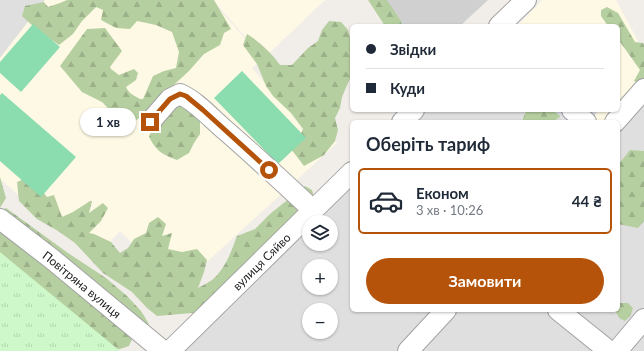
<!DOCTYPE html>
<html lang="uk">
<meta charset="utf-8">
<style>
:root{--surface:#fff;--page:#f2f2f3;--text:#1f2937;--muted:#747a83;--line:#e0e1e3;--accent:#b45309}
body{margin:0;font-family:Lato,sans-serif;background:var(--page);color:var(--text);height:100vh;display:flex;flex-direction:column;font-size:15px;white-space:nowrap}
*{box-sizing:border-box;margin:0}
p{font-size:13px;color:var(--muted)}
.icon{flex:none;width:22px;height:22px;fill:none;stroke:currentColor;stroke-width:2;stroke-linecap:round;stroke-linejoin:round}
.map{position:relative;flex:1;overflow:hidden}
.sheet{position:absolute;left:350px;top:120px;width:270px;height:192px;display:flex;flex-direction:column;background:var(--surface);border-radius:6px;box-shadow:0 1px 3px #0004}
.sheet>*{flex:none}
.top-card{position:absolute;left:350px;top:24px;width:270px;height:88px;border-radius:6px;box-shadow:0 1px 3px #0004;display:grid;align-content:center;height:88px;padding:0 16px;background:var(--surface)}
.tools{position:absolute;left:302px;top:215px;display:grid;gap:8px}
.tools a{display:grid;place-items:center;width:36px;height:36px;border-radius:50%;background:var(--surface);box-shadow:0 1px 3px #0004;font-size:20px}
.end{position:absolute;width:18px;height:18px;margin:-9px;border:5px solid #b45309;background:#fff;box-shadow:0 0 0 2px #fff}
.from{border-radius:50%}
.bubble{position:absolute;height:28px;border-radius:14px;background:var(--surface);box-shadow:0 1px 3px #0004;font-size:13px;font-weight:700;line-height:28px;text-align:center}
.top-card b{display:flex;align-items:center;gap:14px;height:38px;font-size:15px}
.top-card b+b{border-top:1px solid var(--line)}
.top-card i{width:10px;height:10px;background:var(--text)}
ul{padding:0;list-style:none}
li{display:flex;align-items:center;gap:12px;height:66px;margin:0 8px 6px;padding:0 8px;border:2px solid transparent;border-radius:6px}
li div{flex:1}
li b{display:block;font-size:15px}
li em{font-style:normal;font-weight:700}
li.selected{border-color:var(--accent)}
li>.icon{width:36px;height:36px;stroke-width:1.5}
h2{padding:0 16px;font-size:18px;line-height:48px}
.primary-button{display:flex;gap:8px;margin-top:auto;padding:8px 16px}
.primary-button a{flex:1;height:46px;border-radius:24px;background:var(--accent);color:#fff;font-size:16px;font-weight:700;line-height:46px;text-align:center}
.map>svg:first-child{display:block}
</style>
<div class="map">
<svg width="644" height="351" viewBox="0 0 644 351">
<defs>
<pattern id="forest-firs" width="22" height="20" patternUnits="userSpaceOnUse"><rect width="22" height="20" fill="#b6cfa0"/><path d="M5 1l3.5 6h-7zM16 11l3.5 6h-7z" fill="#9cb18a"/></pattern>
<pattern id="park-tufts" width="24" height="20" patternUnits="userSpaceOnUse"><rect width="24" height="20" fill="#cef8c9"/><path d="M3 7l-1-3M5 7V3M7 7l1-3M15 17l-1-3M17 17v-4M19 17l1-3" fill="none" stroke="#b1d4ac"/></pattern>
</defs>
<rect width="100%" height="100%" fill="#f1ede9"/>
<!-- residential -->
<g fill="#e0dfdf" fill-rule="evenodd">
<polygon points="0,0 45,0 0,58"/>
<path d="M 644,96 L 644,351 L 183,351 L 182,347 L 352,178 L 352,310 L 618,310 L 618,125 ZM 309,222 L 331,222 L 331,244 L 309,244 ZM 309,266 L 331,266 L 331,288 L 309,288 ZM 309,310 L 331,310 L 331,332 L 309,332 Z"/>
<polygon points="421,110 552,110 566,122 409,122"/>
</g>
<!-- education -->
<g fill="#fef9e5" fill-rule="evenodd">
<path d="M 45,0 L 211,0 L 263,59 L 252,68 L 265,83 L 276,74 L 337,143 L 185,282 L 141,286 L 42,215 L 0,179 L 0,58 ZM 120,231 L 134,245 L 121,258 L 108,244 Z"/>
<polygon points="213,0 325,0 264,58"/>
<polygon points="542,0 616,0 644,52 644,78 618,107 618,26 517,26"/>
<polygon points="553,110 615,110 604,122 567,122"/>
</g>
<!-- religious -->
<polygon fill="#d0d0d0" points="381,0 488,0 460,26 404,26"/>
<!-- forest -->
<g fill="url(#forest-firs)">
<path d="M 67,0 L 214,0 L 231,29 L 224,33 L 220,45 L 204,54 L 189,71 L 164,94 L 149,111 L 131,124 L 121,121 L 102,102 L 82,92 L 60,66 L 87,29 L 105,28 L 122,51 L 110,67 L 111,69 L 119,75 L 134,69 L 138,73 L 136,80 L 126,87 C 128,93 135,96 140,99 L 143,99 L 153,76 L 164,71 L 176,68 L 179,52 L 172,32 L 156,25 L 137,21 L 130,29 L 116,28 L 101,20 L 103,10 L 96,7 L 82,21 L 73,34 L 59,45 C 46,36 33,27 22,16 L 25,6 L 44,2 L 48,7 L 60,3 Z"/>
<polygon points="368,0 387,0 401,21 402,26 385,26"/>
<polygon points="607,7 618,13 635,42 643,43 644,45 644,79 642,84 634,81 640,70 618,39 618,26 608,26 601,16 601,10"/>
<path d="M 329,21 L 341,22 L 348,30 L 352,45 L 352,61 L 351,76 L 342,97 L 340,108 L 335,118 L 338,130 L 335,141 L 324,155 L 304,166 L 291,149 L 298,140 L 303,129 L 291,113 L 273,96 L 266,86 L 257,64 L 243,45 L 247,34 C 260,42 271,52 280,65 L 292,65 L 308,48 L 318,41 L 322,30 Z"/>
<path d="M 174,100 L 185,108 L 200,121 L 200,134 L 194,143 L 189,153 L 177,160 C 162,154 157,152 149,137 L 153,127 Z"/>
<polygon points="527,110 564,110 560,117 552,122 523,122 523,118"/>
<polygon points="630,150 644,151 644,221 638,228 618,224 618,165"/>
<path d="M 31,176 L 47,197 L 54,195 L 62,217 L 73,212 L 90,201 L 92,201 L 89,213 L 103,203 L 108,208 L 101,221 L 89,233 L 94,234 L 111,242 L 120,253 L 128,248 L 134,239 L 146,233 L 149,223 L 158,217 L 166,224 L 162,236 L 172,233 L 168,249 L 182,252 L 197,249 L 207,260 L 204,272 L 198,288 C 203,285 208,283 212,280 C 226,268 231,252 237,236 L 255,229 L 271,213 L 305,186 L 312,190 L 315,200 L 204,312 L 157,316 L 147,308 L 132,292 L 103,273 L 75,243 L 58,231 L 37,219 L 19,201 L 17,182 Z"/>
<polygon points="0,177 6,198 0,208"/>
<polygon points="6,208 68,253 106,278 127,296 141,311 149,324 143,328 0,212"/>
<polygon points="0,224 133,337 129,346 114,351 96,351 0,331"/>
<polygon points="618,301 620,303 628,303 633,308 630,316 625,321 619,318 615,310 618,310"/>
</g>
<!-- park -->
<polygon fill="url(#park-tufts)" points="0,252 120,351 0,351"/>
<!-- pitch -->
<g fill="#8bdcae">
<polygon points="33,24 60,47 21,92 0,73 0,62"/>
<polygon points="242,71 306,138 278,164 214,98"/>
<polygon points="2,93 76,157 41,197 0,161 0,95"/>
</g>
<!-- parking -->
<polygon fill="#dedede" points="572,310 588,310 613,331 607,339"/>
<!-- plaza -->
<polygon fill="#dddfe7" points="553,110 596,110 598,111 589,122 567,122"/>
<g fill="none" stroke-linecap="round" stroke-linejoin="round">
<!-- minor casing -->
<g stroke="#a3a3a3" stroke-width="22">
<g id="minor">
<polyline points="499,26 526,0"/>
<polyline points="572,110 586,122"/>
<path d="M 150,122 L 170,99 L 180,94 C 196,101 211,118 225,130 C 255,156 284,183 313,210"/>
<polyline points="402,122 414,110"/>
<polyline points="615,122 644,89"/>
<path id="s1" d="M 0,219 L 52,259 L 163,351"/>
<polyline points="558,310 609,351"/>
<path id="s2" d="M 170,351 L 352,172"/>
<polyline points="408,351 446,310"/>
<polyline points="617,351 644,319"/>
</g>
</g>
<!-- minor -->
<use href="#minor" stroke="#fff" stroke-width="20"/>
</g>
<g fill="none" stroke-linecap="round" stroke-linejoin="round">
<!-- route -->
<polyline stroke="#b45309" stroke-width="5" points="150,122 170,99 180,94 186,96 203,110 269,170"/>
</g>
<g text-anchor="middle" dominant-baseline="central" stroke-width="3.5" stroke-linejoin="round" paint-order="stroke">
<!-- street labels -->
<g font-size="12" fill="#222" stroke="#fff">
<text stroke="none"><textPath href="#s2" startOffset="128">вулиця Сяйво</textPath></text>
<text stroke="none"><textPath href="#s1" startOffset="105">Повітряна вулиця</textPath></text>
</g>
</g>
</svg>
<div class="tools">
<a><svg class="icon" aria-label="layers" viewBox="0 0 24 24"><path d="M12 4l9 5-9 5-9-5zM3 14l9 5 9-5"/></svg></a>
<a>+</a>
<a>−</a>
</div>
<i class="end from" style="left:269px;top:170px"></i>
<i class="end" style="left:150px;top:122px"></i>
<div class="bubble" style="left:80px;top:108px;width:56px">1 хв</div>
<div class="top-card">
<b><i class="from"></i>Звідки</b>
<b><i></i>Куди</b>
</div>
<section class="sheet">
<h2>Оберіть тариф</h2>
<ul>
<li class="selected"><svg class="icon" aria-label="car" viewBox="0 0 24 24"><path d="M5 17H2v-5l4-1 3-4h7l3 4 3 1v5h-3M9 17h6M6 11h13"/><circle cx="7" cy="17" r="2"/><circle cx="17" cy="17" r="2"/></svg><div><b>Економ</b><p>3 хв · 10:26</p></div><em>44 ₴</em></li>
</ul>
<div class="primary-button"><a>Замовити</a></div>
</section>
</div>
